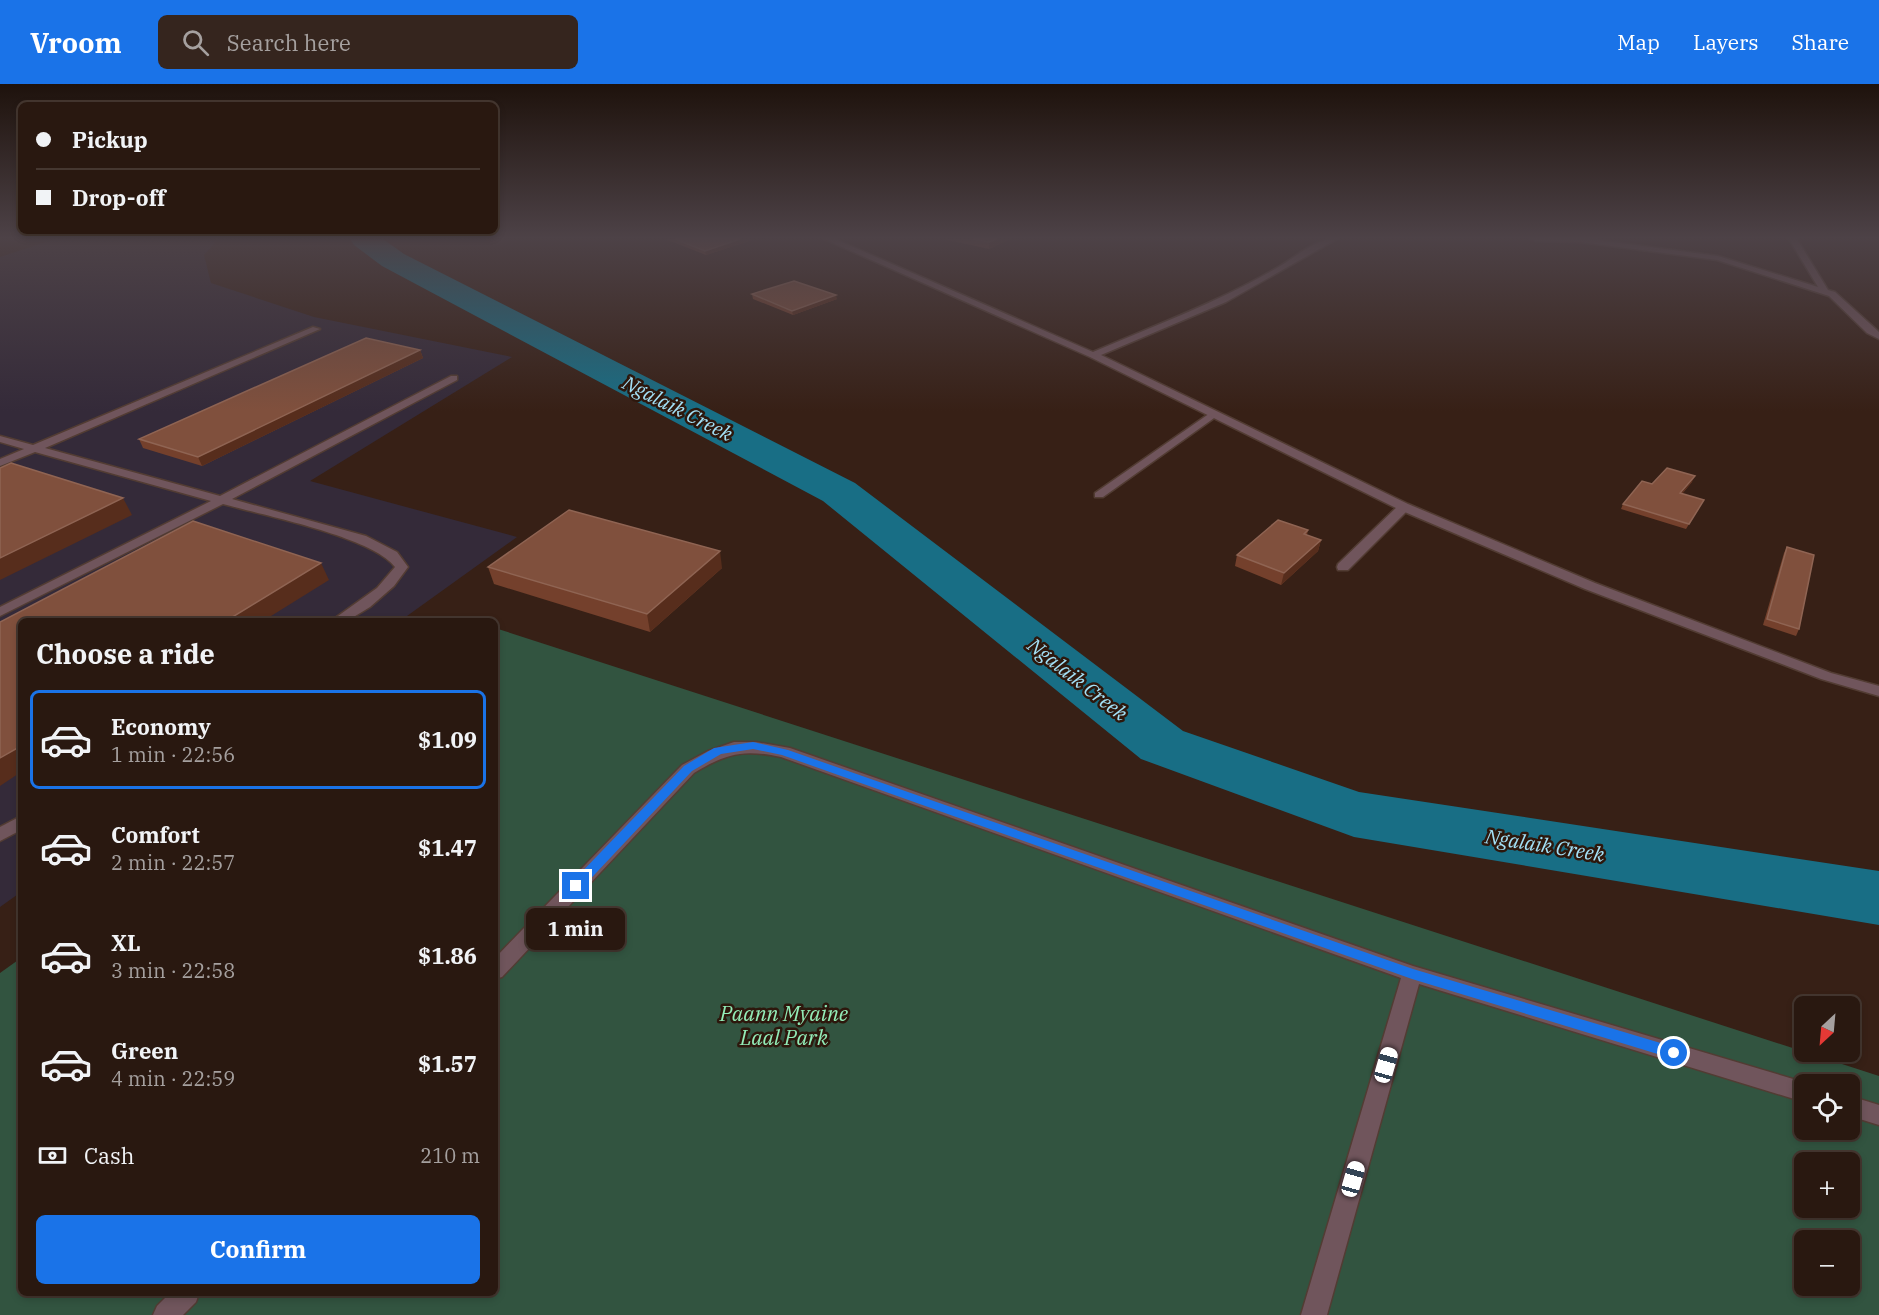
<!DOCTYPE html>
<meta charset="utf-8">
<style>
:root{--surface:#291810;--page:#35251e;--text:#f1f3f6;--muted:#a5a09f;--line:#453730;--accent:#1a73e8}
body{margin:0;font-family:"IBM Plex Serif",serif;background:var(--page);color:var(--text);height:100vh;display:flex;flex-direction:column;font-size:22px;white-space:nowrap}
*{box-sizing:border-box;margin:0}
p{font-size:20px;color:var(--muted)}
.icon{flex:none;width:33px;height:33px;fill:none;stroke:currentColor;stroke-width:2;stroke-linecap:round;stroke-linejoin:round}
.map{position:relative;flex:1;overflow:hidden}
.drawer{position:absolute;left:18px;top:534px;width:480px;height:678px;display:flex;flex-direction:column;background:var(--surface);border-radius:9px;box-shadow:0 3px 9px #0003,0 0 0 2px var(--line)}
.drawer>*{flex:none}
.hud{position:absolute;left:18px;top:18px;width:480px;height:132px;border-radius:9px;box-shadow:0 3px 9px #0003,0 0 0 2px var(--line);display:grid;align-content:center;height:132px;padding:0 18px;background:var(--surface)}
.needle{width:39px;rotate:206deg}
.fabs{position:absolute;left:1794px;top:912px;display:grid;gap:12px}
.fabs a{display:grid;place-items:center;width:66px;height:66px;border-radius:9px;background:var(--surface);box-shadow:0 3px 9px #0003,0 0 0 2px var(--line);font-size:30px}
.end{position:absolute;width:27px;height:27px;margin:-14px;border:8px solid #1a73e8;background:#fff;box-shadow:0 0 0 3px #fff}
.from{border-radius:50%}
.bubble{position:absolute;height:42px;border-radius:9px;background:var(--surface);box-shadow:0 3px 9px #0003,0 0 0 2px var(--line);font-size:20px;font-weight:700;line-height:42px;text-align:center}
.car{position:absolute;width:18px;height:36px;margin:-18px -9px;border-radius:8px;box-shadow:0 0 4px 2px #0007;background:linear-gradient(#fff 24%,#345 0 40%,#fff 0 76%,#345 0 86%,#fff 0)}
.hud b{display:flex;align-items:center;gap:21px;height:57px;font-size:22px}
.hud b+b{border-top:2px solid var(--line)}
.hud i{width:15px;height:15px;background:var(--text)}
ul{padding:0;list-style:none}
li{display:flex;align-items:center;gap:18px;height:99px;margin:0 12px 9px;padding:0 6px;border:3px solid transparent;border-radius:9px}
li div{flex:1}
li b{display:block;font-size:22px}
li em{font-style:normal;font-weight:700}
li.current{border-color:var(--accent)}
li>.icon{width:54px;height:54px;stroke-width:1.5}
h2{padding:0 18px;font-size:27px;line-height:72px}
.pay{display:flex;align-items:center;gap:15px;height:66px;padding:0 18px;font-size:22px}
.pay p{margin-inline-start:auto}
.action{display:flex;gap:12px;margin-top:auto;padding:12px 18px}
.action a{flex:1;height:69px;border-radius:9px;background:var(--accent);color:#fff;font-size:24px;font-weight:700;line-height:69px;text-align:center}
header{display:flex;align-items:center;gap:36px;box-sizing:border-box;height:84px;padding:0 30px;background:var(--accent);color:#fff}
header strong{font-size:28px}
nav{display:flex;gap:33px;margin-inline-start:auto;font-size:21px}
.search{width:420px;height:54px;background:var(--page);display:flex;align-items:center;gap:15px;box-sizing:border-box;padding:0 21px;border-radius:9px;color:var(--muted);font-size:22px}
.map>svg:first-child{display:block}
</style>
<header>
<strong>Vroom</strong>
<div class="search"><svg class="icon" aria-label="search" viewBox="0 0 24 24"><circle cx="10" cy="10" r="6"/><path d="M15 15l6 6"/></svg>Search here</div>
<nav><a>Map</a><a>Layers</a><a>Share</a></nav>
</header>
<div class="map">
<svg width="1879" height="1231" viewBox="0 0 1879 1231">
<rect width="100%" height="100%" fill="#372016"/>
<!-- industrial -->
<polygon fill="#342a39" points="55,155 210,155 215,159 204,171 211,199 314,233 512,273 310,397 517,453 400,537 21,537 21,808 0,823 0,173"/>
<!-- green -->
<path fill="#325440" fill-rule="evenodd" d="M 495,544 L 1879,992 L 1879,1231 L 0,1231 L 0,889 L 21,874 L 21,1209 L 495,1209 ZM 1804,1000 L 1850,1000 L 1850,1046 L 1804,1046 ZM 1804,1078 L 1850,1078 L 1850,1124 L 1804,1124 ZM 1804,1156 L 1850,1156 L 1850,1202 L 1804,1202 Z"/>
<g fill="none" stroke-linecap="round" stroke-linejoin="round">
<!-- river -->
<polygon fill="#186e85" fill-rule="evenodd" points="350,155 383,155 404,170 855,399 1183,647 1359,708 1879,787 1879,841 1354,753 1141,675 823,417 382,182 354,161"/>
<!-- lane casing -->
<g stroke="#523c33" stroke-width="3">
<g id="lane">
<path d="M 313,243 L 320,245 L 45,364 L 220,412 L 451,292 L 457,292 L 457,296 L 232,415 L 366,452 L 397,468 L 408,483 L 394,502 L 370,523 L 347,537 L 331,537 L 377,504 L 395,483 C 373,453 262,431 223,420 L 0,532 L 0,523 L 211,417 L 35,368 L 0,382 L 0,375 L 24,365 L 0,358 L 0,352 L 33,361 Z"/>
<polygon points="1213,327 1218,330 1217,332 1103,413 1095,413 1095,409"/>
<polygon points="1404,419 1410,423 1408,426 1348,486 1338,486 1337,483 1338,480 1400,420"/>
<path d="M 734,658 L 756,658 L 790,664 L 1413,882 L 1810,1000 L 1804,1000 L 1804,1018 L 1419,900 L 1327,1231 L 1301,1231 L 1401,894 L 781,673 C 743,665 727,669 694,689 L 502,893 L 495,895 L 495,874 L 682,681 L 708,667 Z"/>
<polygon points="21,732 21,746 0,757 0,743"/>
<polygon points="1850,1012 1879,1021 1879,1041 1850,1032"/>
<polygon points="170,1209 199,1209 196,1218 183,1231 153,1231 157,1222"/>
</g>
</g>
<!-- street casing -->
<g stroke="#523c33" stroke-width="3">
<g id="street">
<path d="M 824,155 L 835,155 L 1093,268 C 1156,241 1221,217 1280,182 C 1299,171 1314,155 1337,155 L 1226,218 L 1101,271 L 1408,420 L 1595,499 L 1831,589 L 1879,602 L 1879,612 L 1821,595 L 1585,505 L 1400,426 L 1090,273 Z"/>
<polygon points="1531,155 1590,155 1718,172 1818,203 1789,155 1797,155 1828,206 1835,208 1879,248 1879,255 1867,249 1829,212 1717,176 1580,158 1535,157"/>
</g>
</g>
<!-- lane -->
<use href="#lane" fill="#70555c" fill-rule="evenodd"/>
<!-- street -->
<use href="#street" fill="#70555c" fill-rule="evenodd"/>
</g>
<!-- wall -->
<g fill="#74402c">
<polygon points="665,155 751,155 752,156 706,171"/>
<polygon points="943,155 1010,155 989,165"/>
<polygon points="752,210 837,215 793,231 753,215"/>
<polygon points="420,266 423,274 202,382 143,364 139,355"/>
<polygon points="1692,398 1682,410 1704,416 1686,445 1621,425 1623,420 1652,400"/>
<polygon points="1308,446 1307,451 1321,456 1318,467 1281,501 1235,482 1237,471"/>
<polygon points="1787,463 1799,545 1796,552 1763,541 1784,469"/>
<polygon points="488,483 722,484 650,548 494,500"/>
</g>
<!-- shaded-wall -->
<g fill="#572d1c">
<polygon points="740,155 752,156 706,171 705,167"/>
<polygon points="997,155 1010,155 989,165 989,158"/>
<polygon points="836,211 837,215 793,231 792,227"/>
<polygon points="420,266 423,274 202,382 198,373"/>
<polygon points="1695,392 1692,398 1677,415 1680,409"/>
<polygon points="123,414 132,431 0,496 0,474"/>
<polygon points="1321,456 1318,467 1281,501 1284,489"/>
<polygon points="720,467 722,484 650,548 647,530"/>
<polygon points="321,479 329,496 263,537 226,537"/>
<polygon points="21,662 21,688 0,702 0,674"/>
</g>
<!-- building -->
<g fill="#80503d" stroke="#8f6453" stroke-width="1.5">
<polygon points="675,155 740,155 705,167"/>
<polygon points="973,155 997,155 989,158"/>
<polygon points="794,197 836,211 792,227 752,210"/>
<polygon points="366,254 420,266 198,373 139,355"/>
<polygon points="11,379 123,414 0,474 0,384"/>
<polygon points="1667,384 1695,392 1680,409 1704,416 1689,440 1623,420 1642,397 1652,400"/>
<polygon points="569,426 720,467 647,530 488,483"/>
<polygon points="1278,436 1308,446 1304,450 1321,456 1284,489 1237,471"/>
<polygon points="193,437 321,479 226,537 21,537 21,662 0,674 0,538"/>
<polygon points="1787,463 1814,471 1799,545 1767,535"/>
</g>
<!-- sky -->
<linearGradient id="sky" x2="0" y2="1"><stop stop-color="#1e120c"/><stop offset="0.47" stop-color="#4d4247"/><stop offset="1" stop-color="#4d4247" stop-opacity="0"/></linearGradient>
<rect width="1879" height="327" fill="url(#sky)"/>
<!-- route -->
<polygon fill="#1a73e8" points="753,658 788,666 1413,885 1674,963 1679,965 1681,969 1679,973 1674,975 1412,895 782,671 753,665 721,670 692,687 580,806 571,806 571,799 684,682 714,664"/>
<g text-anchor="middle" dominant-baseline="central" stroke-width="5" stroke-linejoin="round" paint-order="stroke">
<!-- water labels -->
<g font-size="20" font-style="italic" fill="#a3e0f6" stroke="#2d170c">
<text transform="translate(678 324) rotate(27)">Ngalaik Creek</text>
<text transform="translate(1078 595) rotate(38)">Ngalaik Creek</text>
<text transform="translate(1545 761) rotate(9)">Ngalaik Creek</text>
</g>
<!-- near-park labels -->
<g font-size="21" font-style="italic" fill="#93edb8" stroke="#2d170c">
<text x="784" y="929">Paann Myaine<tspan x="784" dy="24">Laal Park</tspan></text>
</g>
</g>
</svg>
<div class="fabs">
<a><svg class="needle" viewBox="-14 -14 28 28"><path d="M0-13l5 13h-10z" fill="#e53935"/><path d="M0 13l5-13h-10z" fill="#a5a09f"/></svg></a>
<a><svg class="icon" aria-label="locate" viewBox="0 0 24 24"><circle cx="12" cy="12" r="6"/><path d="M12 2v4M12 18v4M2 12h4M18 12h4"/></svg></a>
<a>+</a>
<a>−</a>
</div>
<i class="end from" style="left:1674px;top:969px"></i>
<i class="end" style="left:576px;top:802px"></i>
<div class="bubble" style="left:526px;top:824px;width:99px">1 min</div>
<i class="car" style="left:1386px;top:981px;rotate:16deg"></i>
<i class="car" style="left:1353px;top:1095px;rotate:16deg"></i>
<div class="hud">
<b><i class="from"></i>Pickup</b>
<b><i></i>Drop-off</b>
</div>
<section class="drawer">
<h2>Choose a ride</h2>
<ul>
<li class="current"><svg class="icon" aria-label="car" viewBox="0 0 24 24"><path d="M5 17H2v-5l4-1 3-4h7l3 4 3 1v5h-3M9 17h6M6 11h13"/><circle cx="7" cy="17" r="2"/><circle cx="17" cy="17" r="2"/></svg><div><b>Economy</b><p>1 min · 22:56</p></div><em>$1.09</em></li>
<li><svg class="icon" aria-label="car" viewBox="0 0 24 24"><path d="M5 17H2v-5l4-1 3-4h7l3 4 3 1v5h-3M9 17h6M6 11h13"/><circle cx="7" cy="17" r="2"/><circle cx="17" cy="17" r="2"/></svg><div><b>Comfort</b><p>2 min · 22:57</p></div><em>$1.47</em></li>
<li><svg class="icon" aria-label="car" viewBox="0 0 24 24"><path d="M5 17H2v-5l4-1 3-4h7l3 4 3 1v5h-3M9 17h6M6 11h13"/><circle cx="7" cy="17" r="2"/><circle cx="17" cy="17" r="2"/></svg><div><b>XL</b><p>3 min · 22:58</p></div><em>$1.86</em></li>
<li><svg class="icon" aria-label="car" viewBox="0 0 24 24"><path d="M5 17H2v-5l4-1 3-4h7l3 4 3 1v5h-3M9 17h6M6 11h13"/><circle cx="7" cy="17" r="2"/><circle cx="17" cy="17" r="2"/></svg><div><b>Green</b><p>4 min · 22:59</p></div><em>$1.57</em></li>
</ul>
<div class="pay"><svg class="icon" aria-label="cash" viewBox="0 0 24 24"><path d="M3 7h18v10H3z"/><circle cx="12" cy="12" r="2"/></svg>Cash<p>210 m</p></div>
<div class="action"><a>Confirm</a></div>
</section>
</div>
